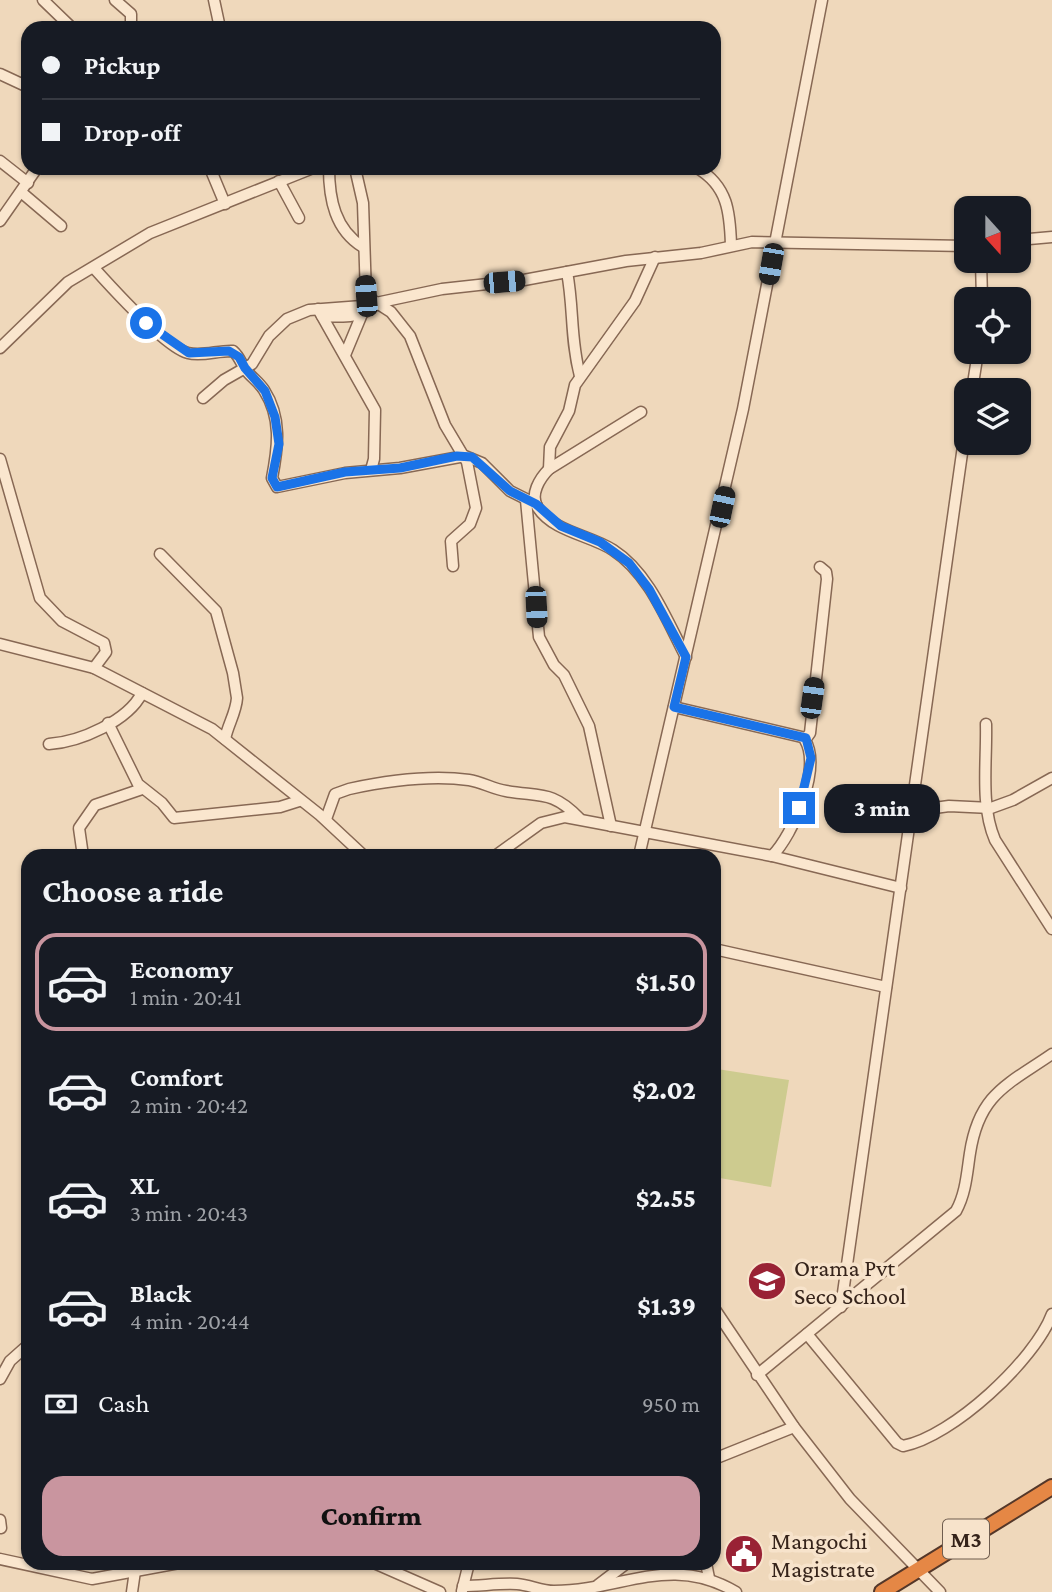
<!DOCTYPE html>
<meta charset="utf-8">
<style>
:root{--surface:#171b24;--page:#242831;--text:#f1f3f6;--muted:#9ea1a6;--line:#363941;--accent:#c9959f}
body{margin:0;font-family:"Crimson Pro",serif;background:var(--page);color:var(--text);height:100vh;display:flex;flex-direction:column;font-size:26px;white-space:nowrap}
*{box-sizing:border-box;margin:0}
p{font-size:23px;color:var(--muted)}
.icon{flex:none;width:38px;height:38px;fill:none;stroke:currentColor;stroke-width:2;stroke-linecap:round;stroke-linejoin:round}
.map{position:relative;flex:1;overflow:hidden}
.side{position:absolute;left:21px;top:849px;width:700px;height:721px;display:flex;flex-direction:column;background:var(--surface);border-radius:21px;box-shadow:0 2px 5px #0004}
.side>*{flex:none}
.guide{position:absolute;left:21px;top:21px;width:700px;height:154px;border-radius:21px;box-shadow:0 2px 5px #0004;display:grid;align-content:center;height:154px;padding:0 21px;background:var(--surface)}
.needle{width:46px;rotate:159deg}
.fabs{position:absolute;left:954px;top:196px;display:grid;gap:14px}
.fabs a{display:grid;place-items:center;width:77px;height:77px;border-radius:14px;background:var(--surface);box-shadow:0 2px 5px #0004;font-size:35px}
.end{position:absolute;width:32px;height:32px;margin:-16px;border:9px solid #1a73e8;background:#fff;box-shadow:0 0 0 4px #fff}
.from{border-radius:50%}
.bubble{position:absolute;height:49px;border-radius:21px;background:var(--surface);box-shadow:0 2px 5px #0004;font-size:23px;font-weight:800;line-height:49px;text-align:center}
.car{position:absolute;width:21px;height:42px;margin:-21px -10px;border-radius:9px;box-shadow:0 0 5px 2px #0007;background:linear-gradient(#222 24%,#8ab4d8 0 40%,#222 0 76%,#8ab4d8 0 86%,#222 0)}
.guide b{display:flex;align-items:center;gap:24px;height:66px;font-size:26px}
.guide b+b{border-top:2px solid var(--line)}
.guide i{width:18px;height:18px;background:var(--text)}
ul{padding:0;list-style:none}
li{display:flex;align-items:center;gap:21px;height:98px;margin:0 14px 10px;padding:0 7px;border:4px solid transparent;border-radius:21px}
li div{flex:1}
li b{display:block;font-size:26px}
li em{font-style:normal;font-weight:800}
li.selected{border-color:var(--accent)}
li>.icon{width:63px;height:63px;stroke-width:1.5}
h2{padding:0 21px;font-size:32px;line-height:84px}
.pay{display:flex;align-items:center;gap:18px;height:77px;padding:0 21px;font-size:26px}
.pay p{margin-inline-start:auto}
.button{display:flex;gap:14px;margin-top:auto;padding:14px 21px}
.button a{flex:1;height:80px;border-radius:21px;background:var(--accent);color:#111;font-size:28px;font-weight:800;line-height:80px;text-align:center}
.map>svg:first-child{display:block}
</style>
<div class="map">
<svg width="1052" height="1592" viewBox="0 0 1052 1592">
<rect width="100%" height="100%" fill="#efd8bb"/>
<!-- green -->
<polygon fill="#cdcb8f" points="717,1069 789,1080 771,1187 714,1177 714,1087"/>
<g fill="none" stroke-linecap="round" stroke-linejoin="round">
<!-- minor casing -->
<g stroke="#876854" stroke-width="13">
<g id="minor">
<polyline points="43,0 72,28"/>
<polyline points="115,0 131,14 131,28"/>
<polyline points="214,0 220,28"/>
<polyline points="0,74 28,87"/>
<polyline points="0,161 28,183"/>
<polyline points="210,168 225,204"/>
<path d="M 329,168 C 329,199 335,230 363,247"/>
<polyline points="355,168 363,203 366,296 391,312 410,336 445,425 467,462 476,508 470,524 451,541 453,566"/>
<path d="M 697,168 C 728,186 730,213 731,245"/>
<polyline points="279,181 299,218"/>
<polyline points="21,192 61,226"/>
<polyline points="0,221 37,168"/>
<polyline points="1018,240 1052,237"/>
<polyline points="981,261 982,299"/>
<path d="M 94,268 C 112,288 165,347 188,353 C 202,357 219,350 233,351 C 239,356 241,363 245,369 C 251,377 259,382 264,390 C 282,418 278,447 272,478 L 277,487 L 345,473 L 400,468 L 465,456 L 482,463 L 510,491 L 536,504"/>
<path d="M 567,272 C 574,309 570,338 580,376"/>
<polyline points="318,309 375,410 374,459 371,470"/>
<path d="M 322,316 C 342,317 362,319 377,303"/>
<polyline points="0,348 68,282 150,233 313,168"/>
<polyline points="345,355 362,314"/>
<polyline points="972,390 978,352"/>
<polyline points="203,398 224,380 252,364 269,336 287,319 309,310 362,306 442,289 524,280 626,261 701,253 752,242 966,246"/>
<path d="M 641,412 L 549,469 C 540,478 529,495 538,508 C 554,532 590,535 613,550 C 649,573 667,621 686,657"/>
<polyline points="0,459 40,598 62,621 104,643 106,652 94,668"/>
<polyline points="549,469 550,447 569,411 575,385 635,301 655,257"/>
<polyline points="526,500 539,637 554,665 564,675 589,726 611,826"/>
<path d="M 160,554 L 216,611 L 233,673 L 237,698 C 236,713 228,724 225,739"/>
<polyline points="0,644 94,668 212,729 320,815 364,856"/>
<polyline points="674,707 806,738"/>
<polyline points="108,723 138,784 162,803 174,818 280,807 299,801"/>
<path d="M 986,724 C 987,762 980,805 995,840 L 1052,929"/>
<path d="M 49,744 C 80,742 128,721 142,693"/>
<polyline points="913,811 949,806 991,808 1013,800 1052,778"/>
<path d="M 326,819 L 335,794 L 349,789 C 386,781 431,775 469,780 C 482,782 493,789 506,791 C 540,797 552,790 579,818"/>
<polyline points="83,856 79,828 95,805 142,789"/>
<polyline points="495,856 541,823 565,817 772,856 901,888"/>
<polyline points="639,856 743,409 822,0"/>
<path d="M 772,856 C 793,835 822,768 805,740 L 810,733 L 827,579 L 826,572 L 820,567"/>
<polyline points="714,949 886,987"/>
<polyline points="841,1307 966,425"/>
<polyline points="714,1308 794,1427 850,1499 940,1592"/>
<path d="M 807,1334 L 897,1443 L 903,1446 C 952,1437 1035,1360 1052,1314"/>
<path d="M 757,1375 L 956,1211 C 966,1193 967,1172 970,1153 C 979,1094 1007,1085 1052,1054"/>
<polyline points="0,1379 10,1361 28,1345"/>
<polyline points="714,1459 794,1427"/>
<polyline points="0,1520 1,1528"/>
<polyline points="0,1559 92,1579 179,1563"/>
<polyline points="374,1563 440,1592"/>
<polyline points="706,1563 709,1578"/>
<polyline points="598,1585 627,1563"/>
<path d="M 463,1586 C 481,1586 499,1583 517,1584 C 530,1585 541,1591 554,1591 C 622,1591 670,1553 736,1592"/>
<polyline points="462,1591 469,1563"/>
<polyline points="132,1592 135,1571"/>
</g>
</g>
<!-- highway casing -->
<g stroke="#543729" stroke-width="18">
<polyline id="highway" points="882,1592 1052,1487"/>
</g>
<!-- minor -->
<use href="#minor" stroke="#fae6ce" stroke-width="10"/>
<!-- highway -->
<use href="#highway" stroke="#e58745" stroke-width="14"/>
</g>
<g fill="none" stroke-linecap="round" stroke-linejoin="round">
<!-- route -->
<polyline stroke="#1a73e8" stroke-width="9" points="146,323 189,353 229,351 239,357 245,368 265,391 275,417 279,444 272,478 277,487 345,472 400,468 457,456 472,457 510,491 536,504 561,526 600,542 629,563 649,589 686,657 674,707 806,738 811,758 799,808"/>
</g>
<!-- icons -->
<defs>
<g id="school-disc" transform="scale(2.0125)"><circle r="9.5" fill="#992235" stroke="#f7e3cb"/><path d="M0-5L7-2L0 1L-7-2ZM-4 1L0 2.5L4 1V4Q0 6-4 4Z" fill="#fff"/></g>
<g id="civic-disc" transform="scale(2.0125)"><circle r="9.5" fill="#992235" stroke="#f7e3cb"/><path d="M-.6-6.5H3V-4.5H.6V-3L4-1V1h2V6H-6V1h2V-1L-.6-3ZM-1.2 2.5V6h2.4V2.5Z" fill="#fff"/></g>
</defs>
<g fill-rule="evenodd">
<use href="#school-disc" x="767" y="1281"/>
<use href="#civic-disc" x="744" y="1554"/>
</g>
<g text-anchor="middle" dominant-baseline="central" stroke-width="7" stroke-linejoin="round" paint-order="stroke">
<!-- shield labels -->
<rect fill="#f7e3cb" stroke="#6f5d4f" stroke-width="2" x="943" y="1519.5" width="46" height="39" rx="5"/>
<g font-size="23" font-weight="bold" fill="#35231a">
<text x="966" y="1539">M3</text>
</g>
<!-- poi labels -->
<g font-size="24" fill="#35231a" stroke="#f7e3cb" text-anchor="start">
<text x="794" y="1267">Orama Pvt<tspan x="794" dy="28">Seco School</tspan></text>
<text x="771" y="1540">Mangochi<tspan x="771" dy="28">Magistrate</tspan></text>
</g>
</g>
</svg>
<div class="fabs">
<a><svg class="needle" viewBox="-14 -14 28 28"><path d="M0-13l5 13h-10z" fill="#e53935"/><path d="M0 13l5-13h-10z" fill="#9ea1a6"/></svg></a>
<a><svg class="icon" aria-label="locate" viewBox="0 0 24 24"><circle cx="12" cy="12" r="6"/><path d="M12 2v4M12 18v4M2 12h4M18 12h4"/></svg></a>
<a><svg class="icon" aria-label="layers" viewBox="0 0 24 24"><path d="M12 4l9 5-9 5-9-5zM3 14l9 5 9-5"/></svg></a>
</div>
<i class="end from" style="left:146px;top:323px"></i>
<i class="end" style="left:799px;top:808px"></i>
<div class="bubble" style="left:824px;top:784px;width:116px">3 min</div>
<i class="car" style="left:771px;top:264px;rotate:190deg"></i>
<i class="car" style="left:504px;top:282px;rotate:85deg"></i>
<i class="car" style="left:366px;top:296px;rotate:356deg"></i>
<i class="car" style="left:722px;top:507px;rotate:12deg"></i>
<i class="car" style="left:536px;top:607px;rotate:177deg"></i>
<i class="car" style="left:812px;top:698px;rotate:8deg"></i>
<div class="guide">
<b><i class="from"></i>Pickup</b>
<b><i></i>Drop-off</b>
</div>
<section class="side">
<h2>Choose a ride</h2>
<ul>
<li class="selected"><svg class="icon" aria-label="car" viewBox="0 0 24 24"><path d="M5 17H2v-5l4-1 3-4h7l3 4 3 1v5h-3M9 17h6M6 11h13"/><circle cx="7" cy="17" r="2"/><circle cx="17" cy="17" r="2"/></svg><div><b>Economy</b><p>1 min · 20:41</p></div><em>$1.50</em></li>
<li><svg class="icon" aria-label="car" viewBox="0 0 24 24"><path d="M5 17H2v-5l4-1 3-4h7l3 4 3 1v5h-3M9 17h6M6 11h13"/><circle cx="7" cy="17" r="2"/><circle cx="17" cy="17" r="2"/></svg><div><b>Comfort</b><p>2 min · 20:42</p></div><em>$2.02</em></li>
<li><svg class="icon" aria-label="car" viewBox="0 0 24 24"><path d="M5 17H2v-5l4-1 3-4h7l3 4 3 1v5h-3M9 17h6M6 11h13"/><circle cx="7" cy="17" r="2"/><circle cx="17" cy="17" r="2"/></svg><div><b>XL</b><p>3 min · 20:43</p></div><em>$2.55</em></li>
<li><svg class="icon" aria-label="car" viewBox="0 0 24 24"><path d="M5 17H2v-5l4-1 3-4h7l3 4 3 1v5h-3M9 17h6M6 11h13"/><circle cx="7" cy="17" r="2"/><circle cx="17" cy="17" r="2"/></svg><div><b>Black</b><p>4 min · 20:44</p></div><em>$1.39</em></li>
</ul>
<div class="pay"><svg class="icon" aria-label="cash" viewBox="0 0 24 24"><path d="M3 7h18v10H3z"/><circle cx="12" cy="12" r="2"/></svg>Cash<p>950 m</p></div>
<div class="button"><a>Confirm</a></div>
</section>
</div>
